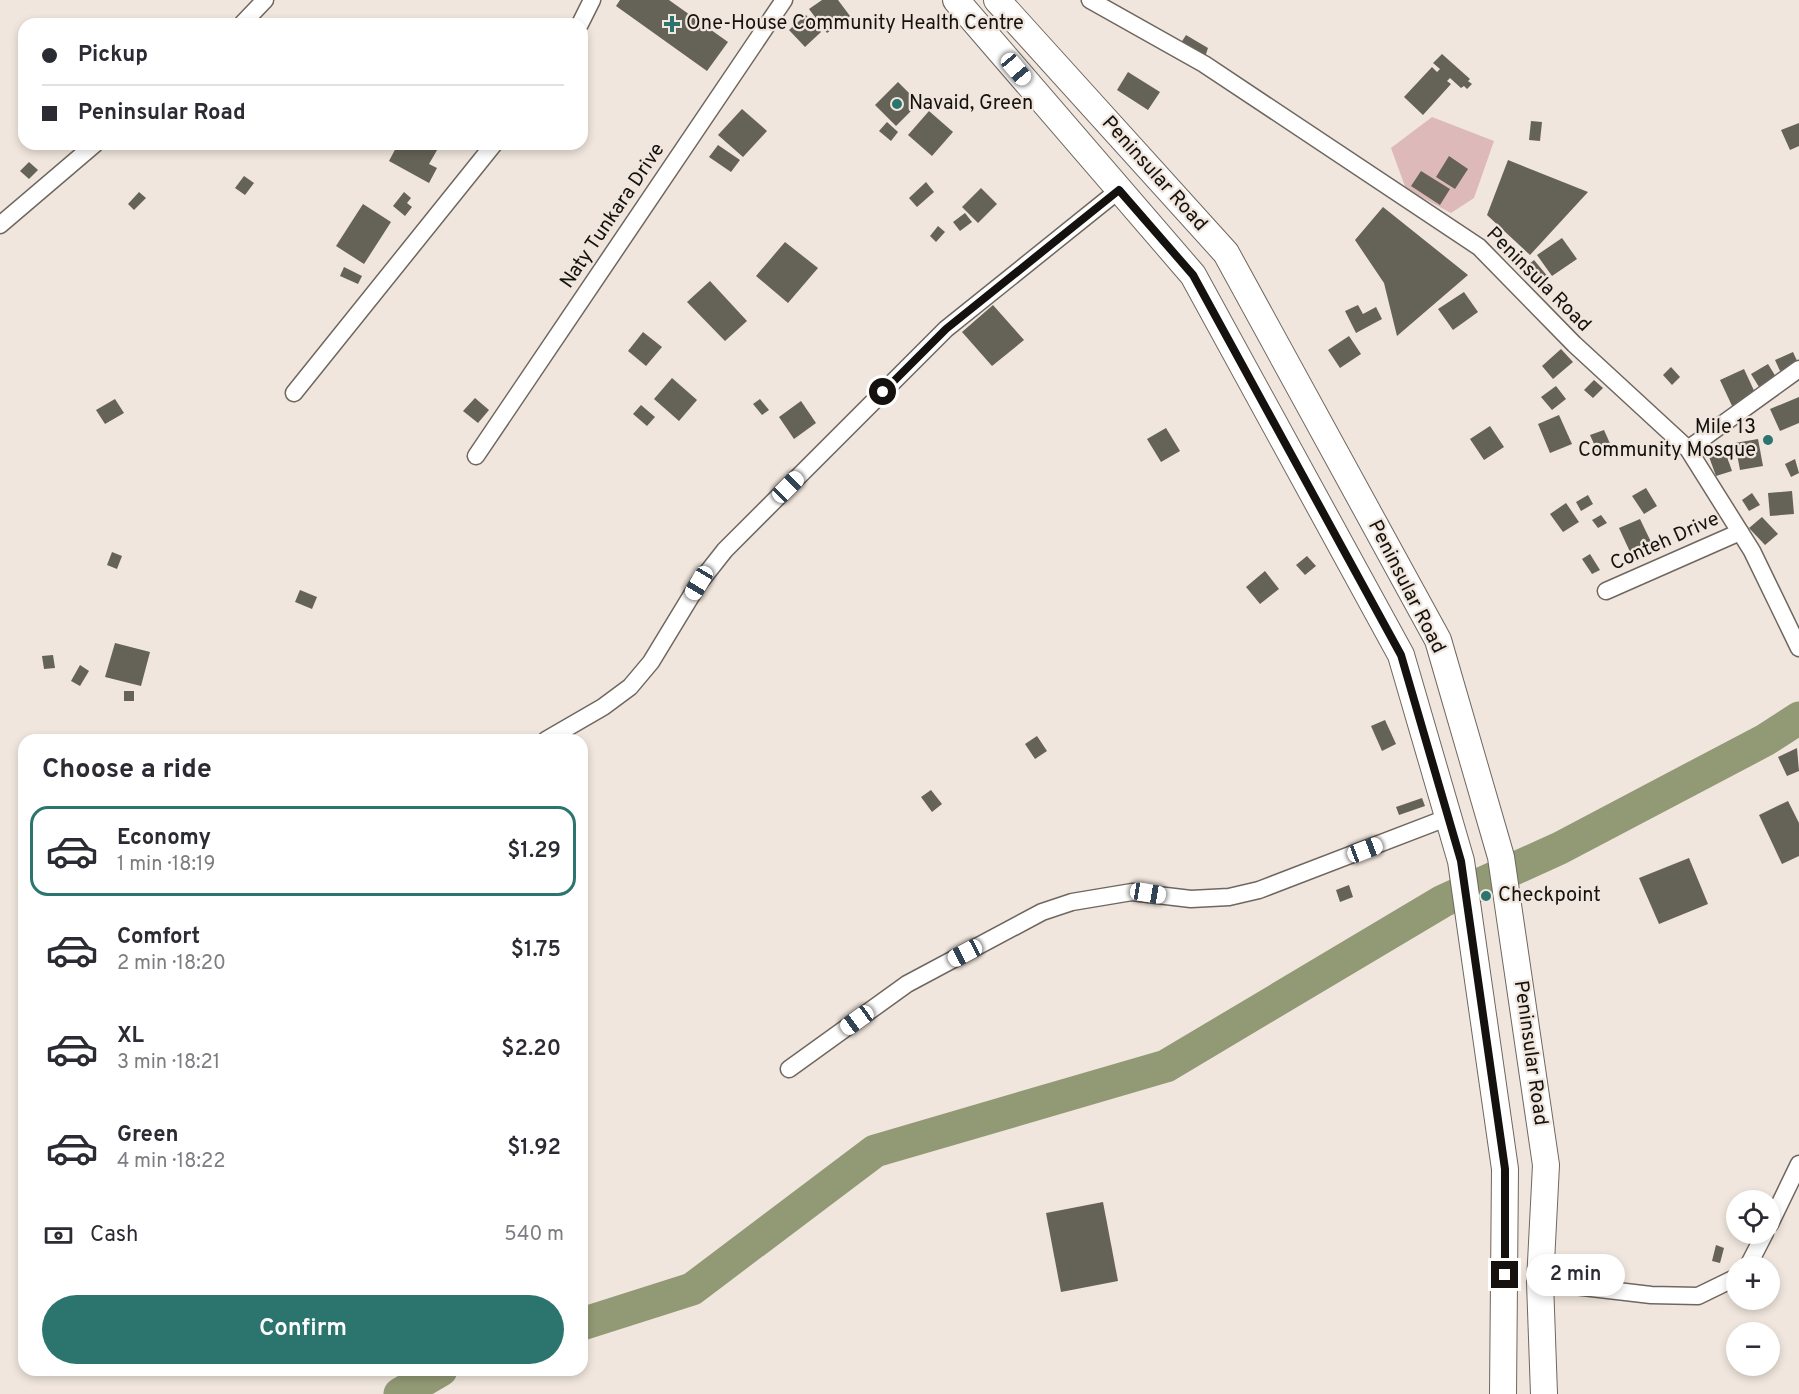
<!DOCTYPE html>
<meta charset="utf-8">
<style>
:root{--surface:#fff;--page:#f2f2f3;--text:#2b2b33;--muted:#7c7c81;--line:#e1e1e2;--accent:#2c756f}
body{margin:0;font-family:Overpass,sans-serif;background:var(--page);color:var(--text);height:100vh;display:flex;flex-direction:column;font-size:22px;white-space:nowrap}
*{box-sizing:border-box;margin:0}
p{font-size:20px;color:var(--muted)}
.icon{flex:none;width:33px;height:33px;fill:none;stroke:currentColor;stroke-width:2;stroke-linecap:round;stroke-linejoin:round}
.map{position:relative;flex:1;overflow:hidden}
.panel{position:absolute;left:18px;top:734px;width:570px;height:642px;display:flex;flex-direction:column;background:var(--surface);border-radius:18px;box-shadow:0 3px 9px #0003}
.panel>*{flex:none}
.guide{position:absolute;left:18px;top:18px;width:570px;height:132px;border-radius:18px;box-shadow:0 3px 9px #0003;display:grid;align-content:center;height:132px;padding:0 24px;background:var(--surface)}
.tools{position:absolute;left:1726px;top:1190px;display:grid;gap:12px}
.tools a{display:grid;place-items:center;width:54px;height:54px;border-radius:50%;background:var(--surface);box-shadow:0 3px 9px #0003;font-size:30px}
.end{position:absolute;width:27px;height:27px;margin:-14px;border:8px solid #14110e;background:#fff;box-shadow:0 0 0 3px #fff}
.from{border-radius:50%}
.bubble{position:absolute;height:42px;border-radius:21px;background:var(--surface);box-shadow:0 3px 9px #0003;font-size:20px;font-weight:600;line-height:42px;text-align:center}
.car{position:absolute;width:18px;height:36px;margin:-18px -9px;border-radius:8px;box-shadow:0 0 4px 2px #0007;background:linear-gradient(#fff 24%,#345 0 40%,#fff 0 76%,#345 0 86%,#fff 0)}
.guide b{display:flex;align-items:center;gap:21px;height:57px;font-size:22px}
.guide b+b{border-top:2px solid var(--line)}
.guide i{width:15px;height:15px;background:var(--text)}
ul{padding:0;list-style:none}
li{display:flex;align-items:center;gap:18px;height:90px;margin:0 12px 9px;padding:0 12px;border:3px solid transparent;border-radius:18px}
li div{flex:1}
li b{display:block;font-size:22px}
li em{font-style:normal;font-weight:600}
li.on{border-color:var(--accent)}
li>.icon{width:54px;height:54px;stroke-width:1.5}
h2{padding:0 24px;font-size:27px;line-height:72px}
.pay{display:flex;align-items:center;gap:15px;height:66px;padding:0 24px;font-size:22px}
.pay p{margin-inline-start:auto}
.cta{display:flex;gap:12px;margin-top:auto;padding:12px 24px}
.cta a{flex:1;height:69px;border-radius:36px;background:var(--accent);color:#fff;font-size:24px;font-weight:600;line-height:69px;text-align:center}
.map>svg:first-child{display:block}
</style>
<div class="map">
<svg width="1799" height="1394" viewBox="0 0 1799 1394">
<rect width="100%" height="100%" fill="#f0e6dd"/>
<!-- green -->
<polygon fill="#ddbab9" points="1432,117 1494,141 1474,198 1451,213 1406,189 1391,148"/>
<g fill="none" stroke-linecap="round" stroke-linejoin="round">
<!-- river -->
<g stroke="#929975" stroke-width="33">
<polyline points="582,1324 692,1289 875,1151 1166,1066 1443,901 1560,848 1765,740 1799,718"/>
<polyline points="400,1394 441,1370"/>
</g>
</g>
<!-- building -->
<g fill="#656258">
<polygon points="620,0 669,0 728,42 707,71 616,6"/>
<polygon points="822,0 838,0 850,16 827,33 809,9"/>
<polygon points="806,15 821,32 805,47 789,30"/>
<polygon points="1186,35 1208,48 1203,63 1179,46"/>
<polygon points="1442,54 1470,79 1468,81 1472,84 1467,89 1464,86 1461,88 1450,78 1447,81 1451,84 1423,115 1404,97 1432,67 1437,72 1440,69 1433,63"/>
<polygon points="1128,72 1160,92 1148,110 1117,90"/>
<polygon points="898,82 919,103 896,126 875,105"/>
<polygon points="742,109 767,131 743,157 718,135"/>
<polygon points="929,111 953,132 932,156 908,135"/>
<polygon points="1531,121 1542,122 1540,141 1529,140"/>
<polygon points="887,122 898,132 891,141 879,131"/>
<polygon points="1799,123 1799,146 1790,150 1781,130"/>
<polygon points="398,144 440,145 429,164 437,168 429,183 389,161"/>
<polygon points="718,145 740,160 731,172 709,157"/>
<polygon points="1449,156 1468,169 1455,189 1436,177"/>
<polygon points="1508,160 1588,192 1530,255 1487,215"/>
<polygon points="29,162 38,170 29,179 20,171"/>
<polygon points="1421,171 1450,189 1440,205 1411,186"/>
<polygon points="244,176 254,183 245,195 235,188"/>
<polygon points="926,182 934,192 917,207 909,198"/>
<polygon points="981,188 997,204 978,223 962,207"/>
<polygon points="139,192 146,198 134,210 128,204"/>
<polygon points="404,192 411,198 407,203 412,207 405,216 393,206"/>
<polygon points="363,204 391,222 364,264 336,246"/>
<polygon points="1383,207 1468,275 1397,336 1384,283 1355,240"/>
<polygon points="965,213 972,222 960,231 953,222"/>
<polygon points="938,226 945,232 936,242 930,236"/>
<polygon points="1562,238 1577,259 1552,276 1537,255"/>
<polygon points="785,242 818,268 788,303 756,276"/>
<polygon points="1534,260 1549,278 1543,283 1528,265"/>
<polygon points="344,267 362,276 358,284 340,276"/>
<polygon points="710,281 747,321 725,341 687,302"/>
<polygon points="1464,292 1478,312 1453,330 1438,309"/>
<polygon points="993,305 1024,340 992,366 962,332"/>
<polygon points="1358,305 1363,314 1376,307 1382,319 1356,333 1345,311"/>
<polygon points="643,332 662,347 646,366 628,351"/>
<polygon points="1349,336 1361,354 1340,368 1328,350"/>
<polygon points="1561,349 1573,362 1553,379 1542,366"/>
<polygon points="1793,352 1798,363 1780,371 1775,360"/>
<polygon points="1768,364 1776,377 1759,387 1751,374"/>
<polygon points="1671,367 1680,377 1672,385 1663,375"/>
<polygon points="1744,369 1757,397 1733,408 1720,380"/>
<polygon points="672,378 697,400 679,421 654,399"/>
<polygon points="1594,380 1603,388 1593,398 1584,390"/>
<polygon points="1556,386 1566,399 1552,410 1541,397"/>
<polygon points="1799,397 1799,423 1780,431 1770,409"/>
<polygon points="475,398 489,410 478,423 463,411"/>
<polygon points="115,399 124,413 105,424 96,410"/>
<polygon points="760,399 769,410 762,415 753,404"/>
<polygon points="801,401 816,423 794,439 779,417"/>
<polygon points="641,405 655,417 647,426 633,414"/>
<polygon points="1559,415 1572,444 1550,453 1538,424"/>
<polygon points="1490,426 1504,447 1484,460 1470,439"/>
<polygon points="1166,428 1180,451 1161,462 1147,439"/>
<polygon points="1604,430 1612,448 1598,453 1590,435"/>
<polygon points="1758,439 1763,466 1740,470 1735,443"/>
<polygon points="1724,448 1732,471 1716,476 1708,454"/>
<polygon points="1795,459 1799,473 1791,477 1785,464"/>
<polygon points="1646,488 1657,506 1644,514 1632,496"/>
<polygon points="1792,491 1794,514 1770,516 1768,493"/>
<polygon points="1752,493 1760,505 1749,511 1742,500"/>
<polygon points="1588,495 1593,504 1581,511 1576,502"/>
<polygon points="1566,503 1579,522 1563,532 1550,514"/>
<polygon points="1601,515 1607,523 1598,528 1592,520"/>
<polygon points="1762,517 1778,534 1765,545 1749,528"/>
<polygon points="1640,519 1652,544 1631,554 1619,528"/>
<polygon points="112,552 122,556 117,569 107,565"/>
<polygon points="1590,554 1600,570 1592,574 1582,559"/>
<polygon points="1307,556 1316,566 1305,575 1296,565"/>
<polygon points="1265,571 1279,589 1260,604 1246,587"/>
<polygon points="300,590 317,597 312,609 295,602"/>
<polygon points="115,643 150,652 141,686 105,677"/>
<polygon points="53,655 55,668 44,669 42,656"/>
<polygon points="80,665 89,671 80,686 71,681"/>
<rect x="124" y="691" width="10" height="10"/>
<polygon points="1385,720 1396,744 1382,751 1371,726"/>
<polygon points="1037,736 1047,751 1035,759 1025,744"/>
<polygon points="1797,748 1799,771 1787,776 1778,757"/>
<polygon points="931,790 942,804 932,812 921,797"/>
<polygon points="1422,798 1425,806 1399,815 1396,807"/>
<polygon points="1788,801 1799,823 1799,856 1782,864 1759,815"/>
<polygon points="1689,858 1708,904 1659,924 1639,878"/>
<polygon points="1349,885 1353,897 1340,902 1336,890"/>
<polygon points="1103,1202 1118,1281 1061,1292 1046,1213"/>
<polygon points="1716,1245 1724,1248 1720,1263 1712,1261"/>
</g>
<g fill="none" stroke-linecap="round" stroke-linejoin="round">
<!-- minor casing -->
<g stroke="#6f675f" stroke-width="19">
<g id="minor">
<polyline points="1090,0 1204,64 1479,247 1574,344 1688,449 1752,551 1799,648"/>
<polyline points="242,24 265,0"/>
<polyline points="580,24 592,0"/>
<polyline points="0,225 95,144"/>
<polyline points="294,393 494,144"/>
<polyline points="1688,449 1799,369"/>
<polyline points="476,456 784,0"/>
<polyline points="1606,591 1740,532"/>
<polyline points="546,740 603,707 630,687 651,662 699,583 725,550 946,329 1119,190"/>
<polyline points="789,1069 907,984 1042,912 1072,902 1132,892 1191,899 1229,897 1259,890 1449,817"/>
<polyline points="1770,1224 1799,1164"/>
<polyline points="1748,1266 1765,1233"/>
<polyline points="1540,1282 1651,1295 1698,1296 1737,1277"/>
</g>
</g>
<!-- primary casing -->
<g stroke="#6f675f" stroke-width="28">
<g id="primary">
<polyline points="956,0 1193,275 1401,655 1461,861 1505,1169 1503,1394"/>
<polyline points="997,0 1226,253 1438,640 1501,857 1546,1165 1540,1282 1544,1394"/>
</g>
</g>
<!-- minor -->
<use href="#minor" stroke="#fff" stroke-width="16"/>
<!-- primary -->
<use href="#primary" stroke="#fff" stroke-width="26"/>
</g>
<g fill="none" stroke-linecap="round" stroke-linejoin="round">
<!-- route -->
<polyline stroke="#14110e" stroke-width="8" points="883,392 946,329 1119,190 1193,275 1401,655 1461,861 1505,1169 1505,1275"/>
</g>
<!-- markers -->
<g fill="#2c756f" stroke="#f0e6dd" stroke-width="2">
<path d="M669 15h6v6h6v6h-6v6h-6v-6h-6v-6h6z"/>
<circle cx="897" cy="104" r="6"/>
<circle cx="1768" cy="440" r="6"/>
<circle cx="1486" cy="896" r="6"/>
</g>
<g text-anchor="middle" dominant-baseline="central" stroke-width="4.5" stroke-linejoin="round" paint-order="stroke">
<!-- poi labels -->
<g font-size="20" fill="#14110e" stroke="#f0e6dd" text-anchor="start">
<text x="686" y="24">One-House Community Health Centre</text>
<text x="909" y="104">Navaid, Green</text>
<text x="1756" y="428" text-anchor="end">Mile 13<tspan x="1756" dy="23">Community Mosque</tspan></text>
<text x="1498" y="896">Checkpoint</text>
</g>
<!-- street labels -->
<g font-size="20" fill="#14110e" stroke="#f0e6dd">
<text transform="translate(1154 174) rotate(48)">Peninsular Road</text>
<text transform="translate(613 216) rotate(-56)">Naty Tunkara Drive</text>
<text transform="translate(1538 280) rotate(45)">Peninsula Road</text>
<text transform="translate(1665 542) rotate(-24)">Conteh Drive</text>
<text transform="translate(1406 587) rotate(63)">Peninsular Road</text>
<text transform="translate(1530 1053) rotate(82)">Peninsular Road</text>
</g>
</g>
</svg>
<div class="tools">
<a><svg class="icon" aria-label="locate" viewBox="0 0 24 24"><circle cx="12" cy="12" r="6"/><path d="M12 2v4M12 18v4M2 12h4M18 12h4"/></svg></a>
<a>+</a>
<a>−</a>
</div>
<i class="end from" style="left:883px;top:392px"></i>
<i class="end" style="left:1505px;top:1275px"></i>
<div class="bubble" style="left:1526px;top:1254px;width:99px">2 min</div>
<i class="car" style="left:1016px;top:69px;rotate:140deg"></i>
<i class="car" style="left:788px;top:487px;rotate:45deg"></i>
<i class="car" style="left:699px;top:583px;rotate:211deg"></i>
<i class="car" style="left:1365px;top:850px;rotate:69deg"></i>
<i class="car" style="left:1148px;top:893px;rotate:99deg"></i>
<i class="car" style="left:965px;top:953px;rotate:242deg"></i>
<i class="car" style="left:857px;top:1020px;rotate:234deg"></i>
<div class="guide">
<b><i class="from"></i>Pickup</b>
<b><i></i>Peninsular Road</b>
</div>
<section class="panel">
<h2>Choose a ride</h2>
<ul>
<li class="on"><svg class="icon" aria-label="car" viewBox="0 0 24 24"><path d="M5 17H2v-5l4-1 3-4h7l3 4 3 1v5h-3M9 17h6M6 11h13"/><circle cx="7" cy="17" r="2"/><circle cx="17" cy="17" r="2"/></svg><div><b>Economy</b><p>1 min · 18:19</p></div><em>$1.29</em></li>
<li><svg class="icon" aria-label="car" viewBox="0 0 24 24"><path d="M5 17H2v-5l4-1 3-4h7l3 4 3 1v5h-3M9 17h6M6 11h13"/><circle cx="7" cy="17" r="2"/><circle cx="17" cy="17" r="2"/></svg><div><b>Comfort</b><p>2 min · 18:20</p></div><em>$1.75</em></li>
<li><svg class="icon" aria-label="car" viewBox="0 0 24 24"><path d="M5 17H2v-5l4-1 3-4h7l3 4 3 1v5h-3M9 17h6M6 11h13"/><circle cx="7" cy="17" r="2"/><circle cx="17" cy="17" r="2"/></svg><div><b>XL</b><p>3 min · 18:21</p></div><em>$2.20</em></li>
<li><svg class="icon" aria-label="car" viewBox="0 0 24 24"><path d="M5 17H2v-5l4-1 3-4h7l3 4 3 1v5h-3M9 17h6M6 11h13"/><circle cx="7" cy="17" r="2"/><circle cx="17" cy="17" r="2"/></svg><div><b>Green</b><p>4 min · 18:22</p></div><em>$1.92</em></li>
</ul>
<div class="pay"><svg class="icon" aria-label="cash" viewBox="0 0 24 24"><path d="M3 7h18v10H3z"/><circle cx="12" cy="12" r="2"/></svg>Cash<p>540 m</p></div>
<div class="cta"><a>Confirm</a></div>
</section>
</div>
